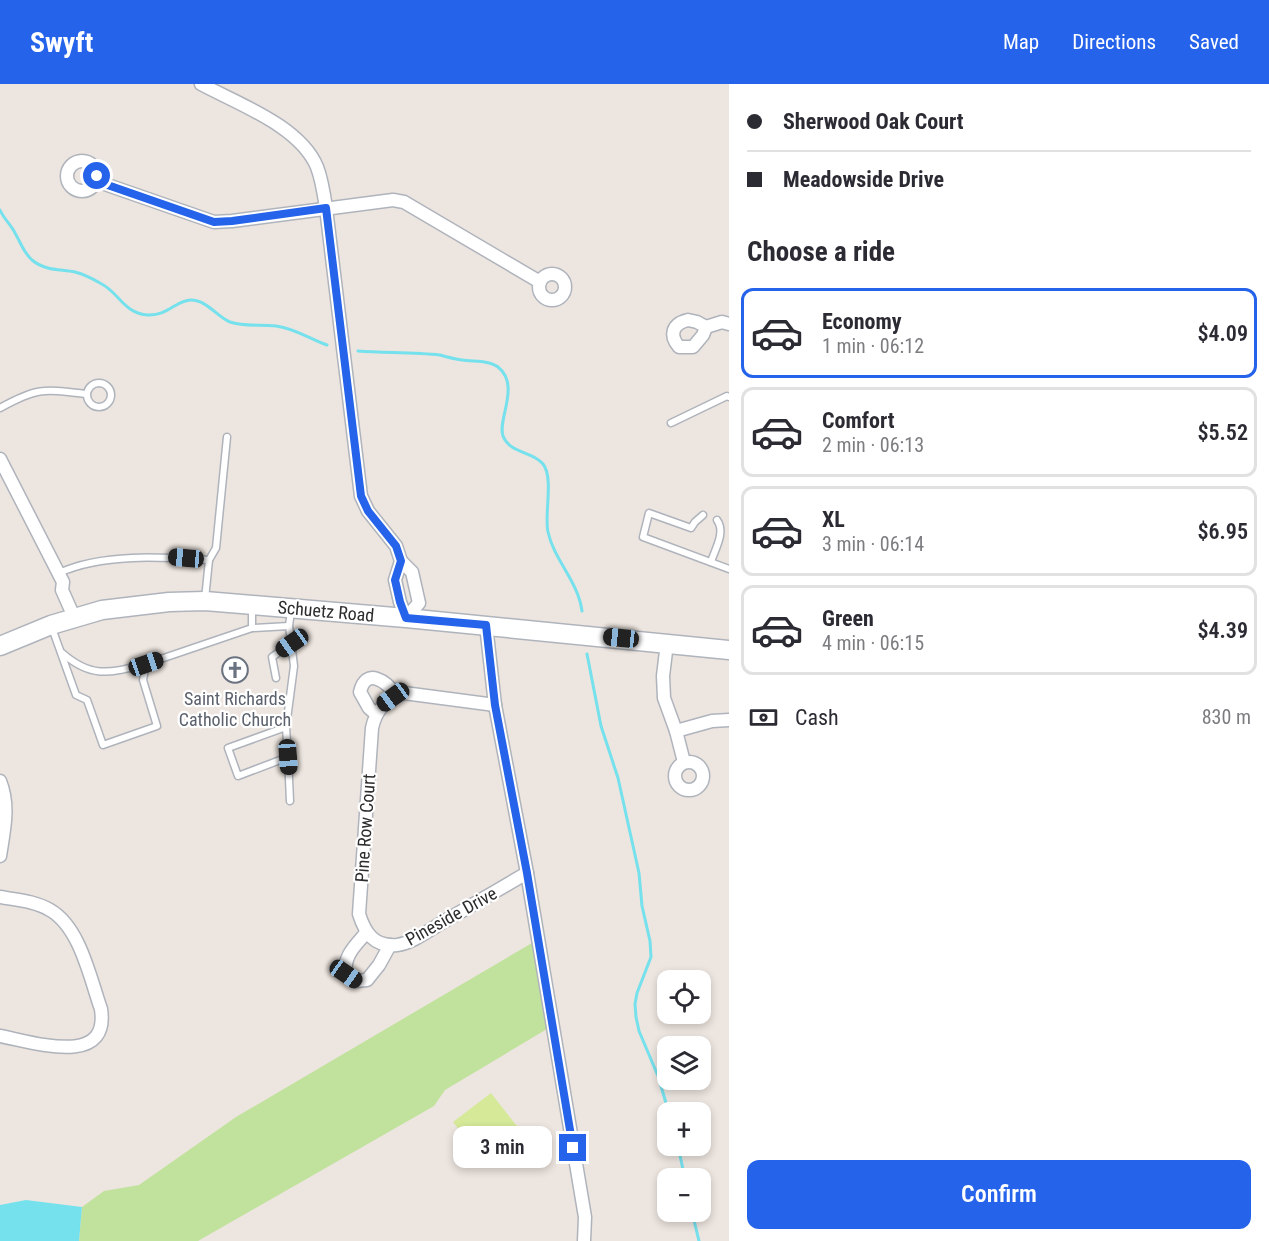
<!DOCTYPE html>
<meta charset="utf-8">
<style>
:root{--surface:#fff;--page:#f7f7f7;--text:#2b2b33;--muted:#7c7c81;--line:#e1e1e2;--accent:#2563eb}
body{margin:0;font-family:"Roboto Condensed",sans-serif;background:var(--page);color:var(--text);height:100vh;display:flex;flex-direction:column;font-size:22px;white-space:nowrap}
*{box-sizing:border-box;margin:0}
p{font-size:20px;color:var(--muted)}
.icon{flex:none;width:33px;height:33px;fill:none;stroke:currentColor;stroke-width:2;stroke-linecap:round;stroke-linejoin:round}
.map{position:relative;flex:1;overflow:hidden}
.details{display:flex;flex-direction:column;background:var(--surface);width:540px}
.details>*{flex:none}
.hud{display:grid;align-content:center;height:132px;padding:0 18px;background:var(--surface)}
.controls{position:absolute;left:657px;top:886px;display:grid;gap:12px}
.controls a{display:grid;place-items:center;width:54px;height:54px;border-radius:12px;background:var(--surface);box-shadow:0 3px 9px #0003;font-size:30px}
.end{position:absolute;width:27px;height:27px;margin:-14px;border:8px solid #2563eb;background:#fff;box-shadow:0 0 0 3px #fff}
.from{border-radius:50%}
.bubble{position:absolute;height:42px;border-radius:12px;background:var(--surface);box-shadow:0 3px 9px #0003;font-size:20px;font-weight:600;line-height:42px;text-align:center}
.car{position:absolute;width:18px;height:36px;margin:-18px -9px;border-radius:8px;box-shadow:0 0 4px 2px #0007;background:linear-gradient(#222 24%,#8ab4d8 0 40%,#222 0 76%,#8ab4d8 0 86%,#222 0)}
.hud b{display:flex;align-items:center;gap:21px;height:57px;font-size:22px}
.hud b+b{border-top:2px solid var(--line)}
.hud i{width:15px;height:15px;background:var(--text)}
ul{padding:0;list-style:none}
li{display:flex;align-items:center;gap:18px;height:90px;margin:0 12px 9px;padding:0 6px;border:3px solid var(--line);border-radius:12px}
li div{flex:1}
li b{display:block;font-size:22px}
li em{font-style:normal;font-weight:600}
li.active{border-color:var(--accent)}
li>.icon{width:54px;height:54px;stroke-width:1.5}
h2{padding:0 18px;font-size:27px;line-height:72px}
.pay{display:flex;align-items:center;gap:15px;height:66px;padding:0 18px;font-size:22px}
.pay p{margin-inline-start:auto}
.button{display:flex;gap:12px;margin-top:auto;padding:12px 18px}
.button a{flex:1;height:69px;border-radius:12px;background:var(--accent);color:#fff;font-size:24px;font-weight:600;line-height:69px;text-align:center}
header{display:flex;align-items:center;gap:36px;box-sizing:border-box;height:84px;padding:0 30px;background:var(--accent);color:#fff}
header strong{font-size:28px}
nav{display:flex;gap:33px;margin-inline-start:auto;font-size:21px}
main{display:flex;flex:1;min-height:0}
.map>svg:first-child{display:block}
</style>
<header>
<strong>Swyft</strong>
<nav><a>Map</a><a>Directions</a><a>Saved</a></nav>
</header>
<main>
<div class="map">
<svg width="729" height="1157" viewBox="0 0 729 1157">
<rect width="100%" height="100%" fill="#ede5df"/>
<!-- green -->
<polygon fill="#c1e29d" points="532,859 547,945 445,1006 434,1022 198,1157 79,1157 82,1123 104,1107 139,1101 236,1033"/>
<!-- pitch -->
<polygon fill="#d5e999" points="491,1009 523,1050 486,1080 453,1038"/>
<!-- water -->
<polygon fill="#75e1ed" points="26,1116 82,1123 79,1157 0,1157 0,1121"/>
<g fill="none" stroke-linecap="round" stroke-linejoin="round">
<!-- stream -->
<g stroke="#75e1ed" stroke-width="3">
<path d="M 0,126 C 4,135 11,141 15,149 C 21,159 23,168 32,176 C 45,187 60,185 75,188 C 84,190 93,195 100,199 C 120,209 123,229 148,231 C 168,232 176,216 191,216 C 207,216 217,233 230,238 C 244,243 261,240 276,242 C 294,244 310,255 327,261"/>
<path d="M 358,267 C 385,269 413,268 440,271 C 447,273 455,275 462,276 C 473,278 489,276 498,283 C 521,301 497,336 503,352 C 510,370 533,367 543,380 C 554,394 544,430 548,448 C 554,476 578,497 582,527"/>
<polyline points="587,570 601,642 618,694 639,789 642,822 650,857 651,873 637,909 635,920 636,933 639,947 658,992 669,1029"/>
<polyline points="678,1062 685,1095"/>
<polyline points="692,1128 699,1157"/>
</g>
<!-- lane casing -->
<g stroke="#afb4bc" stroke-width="9">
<g id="lane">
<circle cx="99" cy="311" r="12"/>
<path d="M 0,324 C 38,303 44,305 86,310"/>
<polyline points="671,339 727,312 729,313"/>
<polyline points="703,431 695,438 691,444 649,429 643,453 729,485"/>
<polyline points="209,476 216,464 227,353"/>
<path d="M 711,478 C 715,465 726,448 717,436"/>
<path d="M 59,489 C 102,469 162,473 209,476 L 205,515"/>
<polyline points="252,524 252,544"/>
<polyline points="52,544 76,611 87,616 103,661 157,642 143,596 146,580 252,544 289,542"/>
<path d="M 61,568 C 91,595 110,589 146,580"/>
<polyline points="276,594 272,573 292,559"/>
<polyline points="286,643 228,664 238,692 288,673 286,643 294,582 289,542 291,527"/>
<polyline points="288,673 290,717"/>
</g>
</g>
<!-- street casing -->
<g stroke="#afb4bc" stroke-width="15">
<g id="street">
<path d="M 201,0 C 238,20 300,42 317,83 C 322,96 324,110 326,124 L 361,412 L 368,427 L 396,462 L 401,477 L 395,496 L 400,518 L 406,534 L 419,519 L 412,488 L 401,477"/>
<circle cx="82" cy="92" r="15"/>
<polyline points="96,97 214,138 232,137 393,116 404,118 540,198"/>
<circle cx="552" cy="203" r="13"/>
<path d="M 688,236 L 697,238 L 706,243 L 703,251 L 693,263 L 679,263 C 669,251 672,240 688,236 Z"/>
<polyline points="706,243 722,238 729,240"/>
<polyline points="0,375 63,498 62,506 74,533"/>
<polyline points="486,541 495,621 527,789 585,1133 584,1157"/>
<polyline points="667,559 663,592 664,614 676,647 684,678"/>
<path d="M 495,621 L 404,609 C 387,615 376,625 372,644 L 359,830 C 365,849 374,863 397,861 C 413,859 429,846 443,838 C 471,822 499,805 527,789"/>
<path d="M 376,630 L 369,624 L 360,608 C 366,582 387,598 396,611"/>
<polyline points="676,647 712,637 729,636"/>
<circle cx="689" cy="692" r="14"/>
<path d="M 0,697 C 10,722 4,746 0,772"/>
<path d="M 0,813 C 17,816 35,817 50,826 C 80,843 90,894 101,925 C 110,984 33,958 0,952"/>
<path d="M 366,849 C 355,862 343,872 346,890 L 356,897 L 367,896 L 379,881 L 390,861"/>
</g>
</g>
<!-- secondary casing -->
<g stroke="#afb4bc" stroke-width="21">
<polyline id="secondary" points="0,562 51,541 102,526 169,518 205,517 406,534 729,566"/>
</g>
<!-- lane -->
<use href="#lane" stroke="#fff" stroke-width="6"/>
<!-- street -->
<use href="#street" stroke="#fff" stroke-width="12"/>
<!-- secondary -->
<use href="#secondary" stroke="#fff" stroke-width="18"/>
</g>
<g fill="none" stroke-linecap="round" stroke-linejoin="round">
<!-- route -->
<polyline stroke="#2563eb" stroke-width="8" points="97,92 96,97 214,138 232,137 326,124 361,412 368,427 396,462 401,477 395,496 400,518 406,534 486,541 495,621 527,789 573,1064"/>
</g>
<!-- icons -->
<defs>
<g id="church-ring" transform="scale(1.35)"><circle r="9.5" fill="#fff" stroke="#6b7280" stroke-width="1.5"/><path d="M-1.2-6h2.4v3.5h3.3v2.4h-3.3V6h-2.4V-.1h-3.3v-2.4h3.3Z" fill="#6b7280"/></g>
</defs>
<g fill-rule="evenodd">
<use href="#church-ring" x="235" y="586"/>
</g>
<g text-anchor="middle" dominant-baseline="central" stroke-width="4.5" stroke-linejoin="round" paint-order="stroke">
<!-- street labels -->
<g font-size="18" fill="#2c2c2c" stroke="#fff">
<text transform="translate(326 527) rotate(5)">Schuetz Road</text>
<text transform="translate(365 744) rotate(-86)">Pine Row Court</text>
<text transform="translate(451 832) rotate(-29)">Pineside Drive</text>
</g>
<!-- worship labels -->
<g font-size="18" fill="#5b616d" stroke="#fff">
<text x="235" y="614">Saint Richards<tspan x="235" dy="21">Catholic Church</tspan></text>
</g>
</g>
</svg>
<div class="controls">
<a><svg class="icon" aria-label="locate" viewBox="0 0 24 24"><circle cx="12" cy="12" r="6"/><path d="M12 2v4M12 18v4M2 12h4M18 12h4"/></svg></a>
<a><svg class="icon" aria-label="layers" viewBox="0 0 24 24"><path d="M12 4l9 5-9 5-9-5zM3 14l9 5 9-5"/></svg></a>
<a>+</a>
<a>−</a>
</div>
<i class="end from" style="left:97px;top:92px"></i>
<i class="end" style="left:573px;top:1064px"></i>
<div class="bubble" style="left:453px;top:1042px;width:99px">3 min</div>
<i class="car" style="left:186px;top:474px;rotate:275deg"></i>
<i class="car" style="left:621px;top:554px;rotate:276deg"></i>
<i class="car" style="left:292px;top:559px;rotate:235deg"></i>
<i class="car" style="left:146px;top:580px;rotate:71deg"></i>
<i class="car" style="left:393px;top:613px;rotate:234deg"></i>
<i class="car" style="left:288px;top:673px;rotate:176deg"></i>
<i class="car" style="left:346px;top:890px;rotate:125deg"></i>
</div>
<section class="details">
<div class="hud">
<b><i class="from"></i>Sherwood Oak Court</b>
<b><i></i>Meadowside Drive</b>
</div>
<h2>Choose a ride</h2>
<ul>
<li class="active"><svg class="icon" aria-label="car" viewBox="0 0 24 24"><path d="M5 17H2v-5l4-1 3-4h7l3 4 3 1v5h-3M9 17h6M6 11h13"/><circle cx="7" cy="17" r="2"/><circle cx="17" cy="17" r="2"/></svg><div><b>Economy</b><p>1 min · 06:12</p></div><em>$4.09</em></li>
<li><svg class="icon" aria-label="car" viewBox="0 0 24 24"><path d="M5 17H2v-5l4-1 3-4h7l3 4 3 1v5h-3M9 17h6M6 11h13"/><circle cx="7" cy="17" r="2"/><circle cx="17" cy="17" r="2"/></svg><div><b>Comfort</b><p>2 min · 06:13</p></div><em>$5.52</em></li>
<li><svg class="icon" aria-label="car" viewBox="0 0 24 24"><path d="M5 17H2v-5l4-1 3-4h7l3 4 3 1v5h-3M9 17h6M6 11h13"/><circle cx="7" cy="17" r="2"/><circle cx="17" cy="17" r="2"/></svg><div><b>XL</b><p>3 min · 06:14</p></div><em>$6.95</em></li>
<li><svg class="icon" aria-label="car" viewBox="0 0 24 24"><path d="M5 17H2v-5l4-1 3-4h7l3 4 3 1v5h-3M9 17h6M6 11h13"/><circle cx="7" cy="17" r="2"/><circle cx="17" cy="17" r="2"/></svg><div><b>Green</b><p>4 min · 06:15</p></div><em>$4.39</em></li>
</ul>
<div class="pay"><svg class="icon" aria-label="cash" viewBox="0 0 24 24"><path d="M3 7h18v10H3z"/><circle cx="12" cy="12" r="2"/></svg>Cash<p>830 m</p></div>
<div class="button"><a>Confirm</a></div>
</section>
</main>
